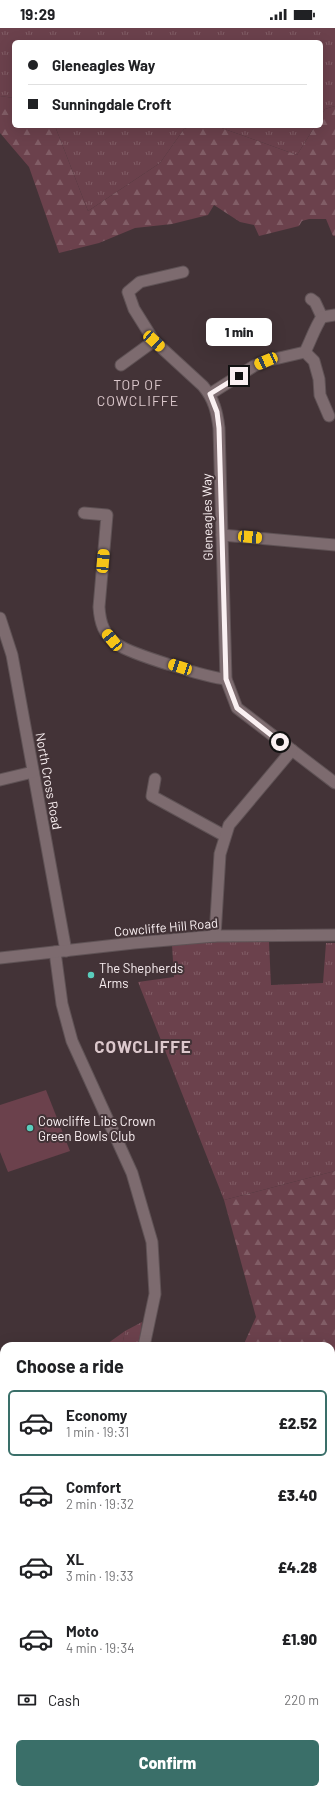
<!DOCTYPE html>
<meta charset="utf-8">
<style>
:root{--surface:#fff;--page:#f6f6f6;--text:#202124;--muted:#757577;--line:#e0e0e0;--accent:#3a6f69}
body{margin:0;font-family:Barlow,sans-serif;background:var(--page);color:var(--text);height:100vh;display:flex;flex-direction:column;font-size:15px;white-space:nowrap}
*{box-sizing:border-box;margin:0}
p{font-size:13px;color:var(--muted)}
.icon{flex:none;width:22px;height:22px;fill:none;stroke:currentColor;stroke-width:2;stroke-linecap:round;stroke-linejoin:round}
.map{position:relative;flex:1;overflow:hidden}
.sheet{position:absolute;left:0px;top:1314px;width:335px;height:452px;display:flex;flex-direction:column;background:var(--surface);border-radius:12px 12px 0 0;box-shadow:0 4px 16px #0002}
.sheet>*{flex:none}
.top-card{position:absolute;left:12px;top:12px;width:311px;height:88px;border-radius:6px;box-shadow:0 4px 16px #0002;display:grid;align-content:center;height:88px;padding:0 16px;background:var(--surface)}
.end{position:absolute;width:18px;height:18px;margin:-9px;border:5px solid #faf0f2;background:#111;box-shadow:0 0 0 2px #111}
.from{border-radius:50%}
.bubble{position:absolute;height:28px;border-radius:6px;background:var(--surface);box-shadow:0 4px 16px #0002;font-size:13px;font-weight:800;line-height:28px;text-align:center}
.car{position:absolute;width:12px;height:24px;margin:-12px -6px;border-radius:5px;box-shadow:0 0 3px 1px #0007;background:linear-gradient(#f5c518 24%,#345 0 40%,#f5c518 0 76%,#345 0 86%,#f5c518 0)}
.top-card b{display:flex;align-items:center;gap:14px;height:38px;font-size:15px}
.top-card b+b{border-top:1px solid var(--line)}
.top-card i{width:10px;height:10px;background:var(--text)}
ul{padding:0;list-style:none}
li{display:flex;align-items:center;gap:12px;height:66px;margin:0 8px 6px;padding:0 8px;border:2px solid transparent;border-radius:6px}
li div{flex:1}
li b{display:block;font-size:15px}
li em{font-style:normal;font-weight:800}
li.selected{border-color:var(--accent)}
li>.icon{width:36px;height:36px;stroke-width:1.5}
h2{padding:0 16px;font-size:18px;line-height:48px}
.pay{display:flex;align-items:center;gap:10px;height:44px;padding:0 16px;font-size:15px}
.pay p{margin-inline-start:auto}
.button{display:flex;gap:8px;margin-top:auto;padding:8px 16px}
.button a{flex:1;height:46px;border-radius:6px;background:var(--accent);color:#fff;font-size:16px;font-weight:800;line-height:46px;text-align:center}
.status{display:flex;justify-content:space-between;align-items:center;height:28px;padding:0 20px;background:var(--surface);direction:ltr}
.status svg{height:11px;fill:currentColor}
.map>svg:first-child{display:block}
</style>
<div class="status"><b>19:29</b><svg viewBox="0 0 49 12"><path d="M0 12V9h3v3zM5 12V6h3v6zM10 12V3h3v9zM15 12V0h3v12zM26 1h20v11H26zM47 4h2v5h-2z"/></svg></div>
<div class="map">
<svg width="335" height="1766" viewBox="0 0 335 1766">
<defs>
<pattern id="grass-tufts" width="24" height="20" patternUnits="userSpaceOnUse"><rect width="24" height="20" fill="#6b414c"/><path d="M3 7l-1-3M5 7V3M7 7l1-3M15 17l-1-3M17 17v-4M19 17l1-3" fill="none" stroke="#815d66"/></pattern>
<pattern id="forest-firs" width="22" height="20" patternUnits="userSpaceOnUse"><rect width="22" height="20" fill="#6b414c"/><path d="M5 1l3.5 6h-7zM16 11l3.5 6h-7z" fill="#815d66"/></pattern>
</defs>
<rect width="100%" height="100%" fill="#433337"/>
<!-- grass -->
<g fill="url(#grass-tufts)">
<polygon points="0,0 335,0 335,78 325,81 321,88 321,14 14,14 14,70 0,68"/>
<polygon points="55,98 192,98 184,101 160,135 88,183"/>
<polygon points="216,98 315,98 297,127"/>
<polygon points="218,914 269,914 271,957 323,955 326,915 335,915 335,1143 224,1172 138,954 174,949 172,917"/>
<polygon points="142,1294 139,1318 122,1318 125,1303"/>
<polygon points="335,1645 335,1766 263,1766 262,1762 331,1762 331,1646"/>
</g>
<!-- forest -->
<g fill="url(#forest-firs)">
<polygon points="0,68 14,70 14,98 55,98 88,183 160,135 184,101 192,98 216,98 297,127 315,98 321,98 321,88 325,81 335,78 335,208 333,208 326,191 309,191 302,193 299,198 259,208 254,197 240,194 214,177 208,187 172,196 135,200 99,215 59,225 29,139 0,105"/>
<polygon points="335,1143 335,1483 331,1492 331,1318 243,1318 256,1289 224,1172"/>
<polygon points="125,1303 122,1318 104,1318"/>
<polygon points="4,1506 4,1762 262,1762 263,1766 244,1766 242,1763 239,1766 0,1766 0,1508"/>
<polygon points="335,1596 335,1645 331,1646 331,1597"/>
</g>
<!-- pitch -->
<polygon fill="#6b414c" points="46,1062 70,1123 8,1144 0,1124 0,1077"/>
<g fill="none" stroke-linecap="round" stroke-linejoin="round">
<!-- minor casing -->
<g stroke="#5f5255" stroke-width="13">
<g id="minor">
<path d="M 183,244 L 140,254 L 128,264 L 134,281 L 154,313 L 203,358 C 214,371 217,384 219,400 L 226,651 L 237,680 L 335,755"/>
<polyline points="311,271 315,274 322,289"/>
<polyline points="305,324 314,333 319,351 320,367 329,388"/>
<polyline points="121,337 154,313"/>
<path d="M 210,366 L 254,338 L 266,333 L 305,324 C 311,312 315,299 322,289 L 335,287"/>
<path d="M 84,485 L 107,487 L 99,579 C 100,595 104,607 117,616 C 130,626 209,650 226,651"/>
<polyline points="222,507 335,517"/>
<polyline points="0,590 12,627 66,923"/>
<polyline points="155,751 152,768 225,808"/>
<polyline points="0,752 33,744"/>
<polyline points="215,908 220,826 229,797 292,722"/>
<polyline points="55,924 62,976 72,1013 132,1145 152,1214 155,1266 144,1318"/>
<polyline points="0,930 134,915 215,908 335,907"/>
<polyline points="331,1552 335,1552"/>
<polyline points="331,1585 335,1583"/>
</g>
</g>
<!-- minor -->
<use href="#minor" stroke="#7d6b6f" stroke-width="11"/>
</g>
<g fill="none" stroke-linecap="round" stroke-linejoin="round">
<!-- route -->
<polyline stroke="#faf0f2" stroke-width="5" points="239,348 210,366 217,384 219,400 226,651 237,680 280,714"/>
</g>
<!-- markers -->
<g fill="#5acebd" stroke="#433337" stroke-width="1.5">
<circle cx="91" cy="947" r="4"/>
<circle cx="30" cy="1100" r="4"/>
</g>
<g text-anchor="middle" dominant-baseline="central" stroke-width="4" stroke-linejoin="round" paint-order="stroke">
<!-- street labels -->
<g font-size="13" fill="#faf0f2" stroke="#433337">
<text transform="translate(207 489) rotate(-91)">Gleneagles Way</text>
<text transform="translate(49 753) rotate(80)">North Cross Road</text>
<text transform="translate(166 899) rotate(-5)">Cowcliffe Hill Road</text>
</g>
<!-- poi labels -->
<g font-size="13" fill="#faf0f2" stroke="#433337" text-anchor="start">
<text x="99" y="940">The Shepherds<tspan x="99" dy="15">Arms</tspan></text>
<text x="38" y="1093">Cowcliffe Libs Crown<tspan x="38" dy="15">Green Bowls Club</tspan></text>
</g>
<!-- neighbourhood labels -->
<g font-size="14" letter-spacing="1" fill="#dcc8cc" stroke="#433337">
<text x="138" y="356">TOP OF<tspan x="138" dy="16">COWCLIFFE</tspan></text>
</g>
<!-- district labels -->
<g font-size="17" font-weight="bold" letter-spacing="1" fill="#dcc8cc" stroke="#433337">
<text x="143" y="1018">COWCLIFFE</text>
</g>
</g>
</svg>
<i class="end from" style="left:280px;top:714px"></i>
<i class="end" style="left:239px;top:348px"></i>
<div class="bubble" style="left:206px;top:290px;width:66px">1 min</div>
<i class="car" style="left:154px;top:313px;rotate:132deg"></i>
<i class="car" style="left:266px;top:333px;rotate:246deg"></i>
<i class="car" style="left:250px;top:509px;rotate:95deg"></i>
<i class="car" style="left:103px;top:533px;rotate:5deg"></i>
<i class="car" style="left:112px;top:612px;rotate:321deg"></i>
<i class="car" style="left:180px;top:639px;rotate:288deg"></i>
<div class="top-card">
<b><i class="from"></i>Gleneagles Way</b>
<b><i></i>Sunningdale Croft</b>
</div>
<section class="sheet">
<h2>Choose a ride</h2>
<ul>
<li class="selected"><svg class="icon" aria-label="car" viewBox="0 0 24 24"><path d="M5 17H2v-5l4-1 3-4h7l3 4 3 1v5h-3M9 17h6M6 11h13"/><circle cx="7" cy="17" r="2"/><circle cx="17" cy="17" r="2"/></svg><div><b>Economy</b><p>1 min · 19:31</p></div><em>£2.52</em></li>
<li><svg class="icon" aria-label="car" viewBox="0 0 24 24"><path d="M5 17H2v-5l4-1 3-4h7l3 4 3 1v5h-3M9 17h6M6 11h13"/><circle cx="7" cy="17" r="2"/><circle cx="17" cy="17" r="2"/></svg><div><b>Comfort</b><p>2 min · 19:32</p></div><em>£3.40</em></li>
<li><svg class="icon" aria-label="car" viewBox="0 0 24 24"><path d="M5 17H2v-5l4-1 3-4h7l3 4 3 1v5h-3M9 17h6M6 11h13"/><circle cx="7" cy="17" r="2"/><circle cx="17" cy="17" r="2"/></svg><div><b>XL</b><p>3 min · 19:33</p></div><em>£4.28</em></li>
<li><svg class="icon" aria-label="car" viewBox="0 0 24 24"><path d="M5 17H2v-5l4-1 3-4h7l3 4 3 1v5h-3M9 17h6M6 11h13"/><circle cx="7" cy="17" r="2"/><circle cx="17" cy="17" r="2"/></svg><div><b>Moto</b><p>4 min · 19:34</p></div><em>£1.90</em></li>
</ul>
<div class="pay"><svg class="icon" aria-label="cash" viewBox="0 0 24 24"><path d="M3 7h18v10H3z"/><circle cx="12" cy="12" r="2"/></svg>Cash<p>220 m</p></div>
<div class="button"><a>Confirm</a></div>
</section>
</div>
